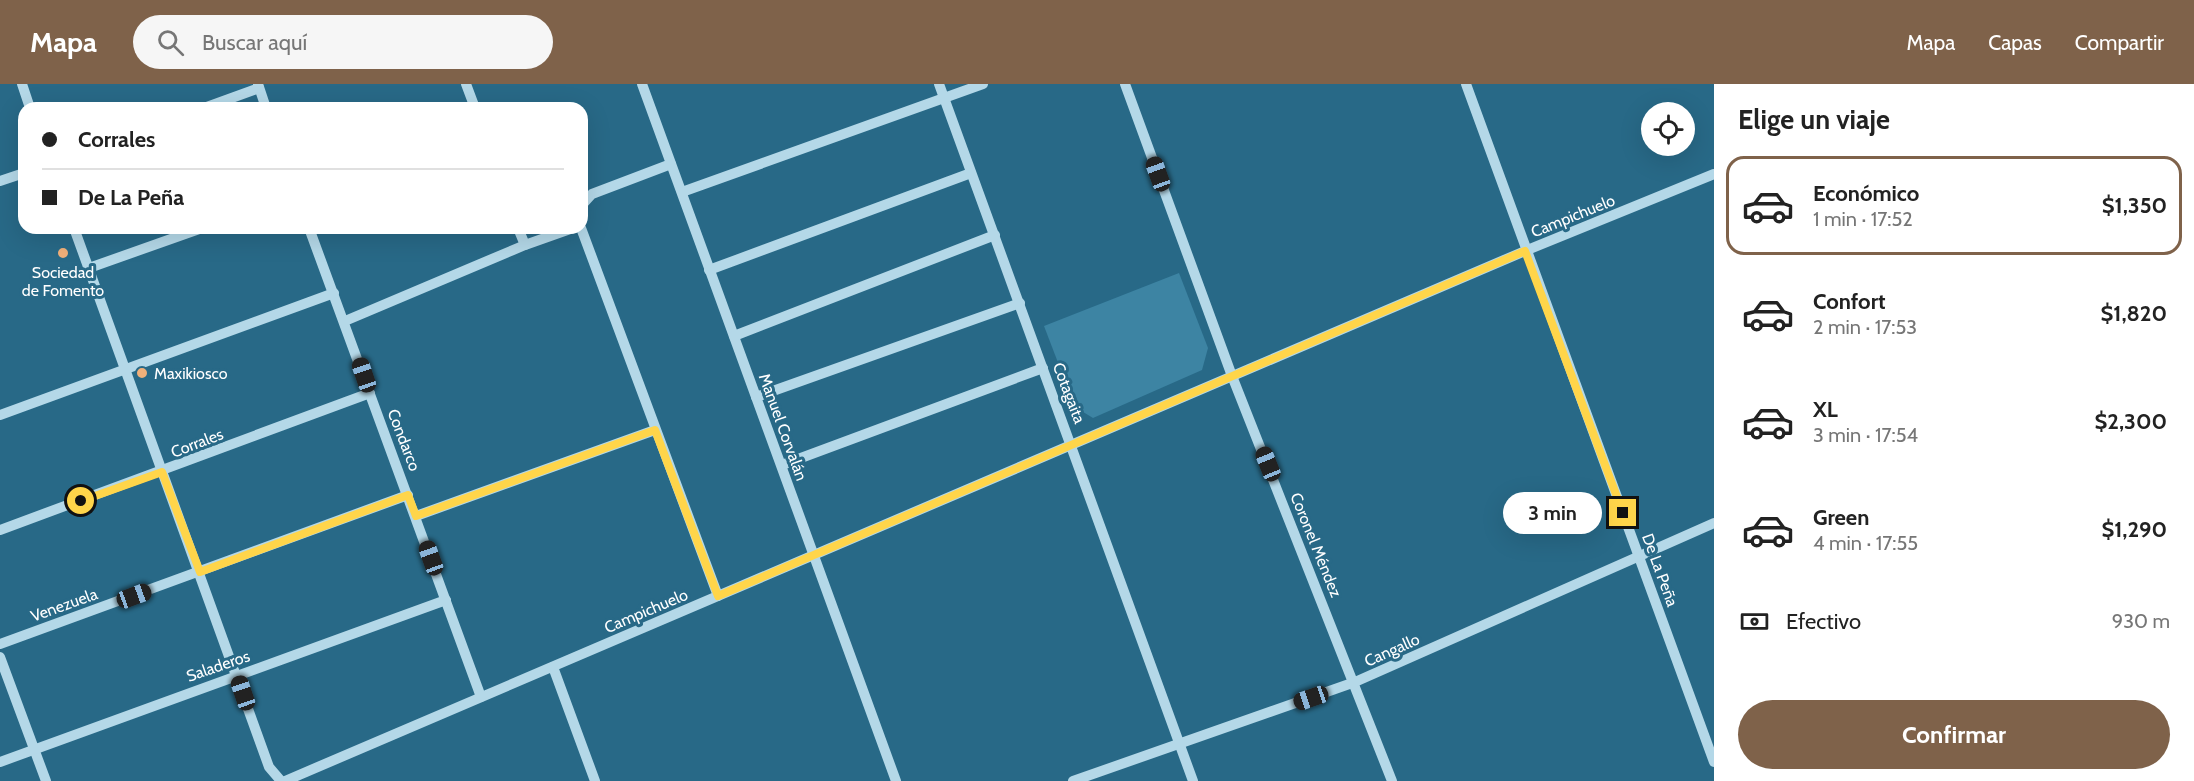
<!DOCTYPE html>
<html lang="es">
<meta charset="utf-8">
<style>
:root{--surface:#fff;--page:#f6f6f6;--text:#222;--muted:#767676;--line:#e0e0e0;--accent:#7f624a}
body{margin:0;font-family:Cabin,sans-serif;background:var(--page);color:var(--text);height:100vh;display:flex;flex-direction:column;font-size:22px;white-space:nowrap}
*{box-sizing:border-box;margin:0}
p{font-size:20px;color:var(--muted)}
.icon{flex:none;width:33px;height:33px;fill:none;stroke:currentColor;stroke-width:2;stroke-linecap:round;stroke-linejoin:round}
.map{position:relative;flex:1;overflow:hidden}
.drawer{display:flex;flex-direction:column;background:var(--surface);width:480px}
.drawer>*{flex:none}
.banner{position:absolute;left:18px;top:18px;width:570px;height:132px;border-radius:18px;box-shadow:0 6px 24px #0002;display:grid;align-content:center;height:132px;padding:0 24px;background:var(--surface)}
.buttons{position:absolute;left:1641px;top:18px;display:grid;gap:12px}
.buttons a{display:grid;place-items:center;width:54px;height:54px;border-radius:50%;background:var(--surface);box-shadow:0 6px 24px #0002;font-size:30px}
.end{position:absolute;width:27px;height:27px;margin:-14px;border:8px solid #ffd54a;background:#111;box-shadow:0 0 0 3px #111}
.from{border-radius:50%}
.bubble{position:absolute;height:42px;border-radius:21px;background:var(--surface);box-shadow:0 6px 24px #0002;font-size:20px;font-weight:700;line-height:42px;text-align:center}
.car{position:absolute;width:18px;height:36px;margin:-18px -9px;border-radius:8px;box-shadow:0 0 4px 2px #0007;background:linear-gradient(#222 24%,#8ab4d8 0 40%,#222 0 76%,#8ab4d8 0 86%,#222 0)}
.banner b{display:flex;align-items:center;gap:21px;height:57px;font-size:22px}
.banner b+b{border-top:2px solid var(--line)}
.banner i{width:15px;height:15px;background:var(--text)}
ul{padding:0;list-style:none}
li{display:flex;align-items:center;gap:18px;height:99px;margin:0 12px 9px;padding:0 12px;border:3px solid transparent;border-radius:18px}
li div{flex:1}
li b{display:block;font-size:22px}
li em{font-style:normal;font-weight:700}
li.selected{border-color:var(--accent)}
li>.icon{width:54px;height:54px;stroke-width:1.5}
h2{padding:0 24px;font-size:27px;line-height:72px}
.pay{display:flex;align-items:center;gap:15px;height:66px;padding:0 24px;font-size:22px}
.pay p{margin-inline-start:auto}
.cta{display:flex;gap:12px;margin-top:auto;padding:12px 24px}
.cta a{flex:1;height:69px;border-radius:36px;background:var(--accent);color:#fff;font-size:24px;font-weight:700;line-height:69px;text-align:center}
header{display:flex;align-items:center;gap:36px;box-sizing:border-box;height:84px;padding:0 30px;background:var(--accent);color:#fff}
header strong{font-size:28px}
nav{display:flex;gap:33px;margin-inline-start:auto;font-size:21px}
.search{width:420px;height:54px;background:var(--page);display:flex;align-items:center;gap:15px;box-sizing:border-box;padding:0 21px;border-radius:33px;color:var(--muted);font-size:22px}
main{display:flex;flex:1;min-height:0}
.map>svg:first-child{display:block}
</style>
<header>
<strong>Mapa</strong>
<div class="search"><svg class="icon" aria-label="search" viewBox="0 0 24 24"><circle cx="10" cy="10" r="6"/><path d="M15 15l6 6"/></svg>Buscar aquí</div>
<nav><a>Mapa</a><a>Capas</a><a>Compartir</a></nav>
</header>
<main>
<div class="map">
<svg width="1714" height="697" viewBox="0 0 1714 697">
<rect width="100%" height="100%" fill="#286987"/>
<!-- green -->
<polygon fill="#3d84a3" points="1179,189 1208,264 1202,286 1093,334 1075,323 1044,242"/>
<g fill="none" stroke-linecap="round" stroke-linejoin="round">
<!-- minor -->
<g stroke="#b4d8e8" stroke-width="10">
<polyline points="22,0 30,24"/>
<polyline points="258,0 266,24"/>
<polyline points="466,0 475,24"/>
<polyline points="642,0 896,697"/>
<polyline points="939,0 1193,697"/>
<polyline points="1125,0 1232,292 1392,697"/>
<polyline points="1466,0 1714,678"/>
<polyline points="204,24 259,4"/>
<polyline points="0,97 24,89"/>
<polyline points="682,108 983,0"/>
<polyline points="582,121 592,110 671,80"/>
<polyline points="74,144 269,683 281,697"/>
<polyline points="309,144 481,613"/>
<polyline points="518,144 525,161"/>
<polyline points="581,144 718,512"/>
<polyline points="89,184 202,144"/>
<polyline points="709,186 971,89"/>
<polyline points="345,237 525,161 573,144"/>
<polyline points="734,252 995,151"/>
<polyline points="756,313 1020,219"/>
<polyline points="0,331 334,209"/>
<polyline points="782,381 1043,284"/>
<polyline points="416,432 655,346"/>
<polyline points="0,446 370,309"/>
<polyline points="0,560 408,411"/>
<polyline points="0,573 46,697"/>
<polyline points="553,583 595,697"/>
<polyline points="0,678 446,516"/>
<polyline points="285,697 1525,167 1714,90"/>
<polyline points="1073,697 1355,598 1714,439"/>
</g>
</g>
<g fill="none" stroke-linecap="round" stroke-linejoin="round">
<!-- route -->
<polyline stroke="#ffd54a" stroke-width="8" points="81,417 162,388 200,488 408,411 416,432 655,346 718,512 1525,167 1623,429"/>
</g>
<!-- markers -->
<g fill="#f0b07a" stroke="#286987" stroke-width="2">
<circle cx="63" cy="169" r="6"/>
<circle cx="142" cy="289" r="6"/>
</g>
<g text-anchor="middle" dominant-baseline="central" stroke-width="6" stroke-linejoin="round" paint-order="stroke">
<!-- street labels -->
<g font-size="16" fill="#fff" stroke="#286987">
<text transform="translate(1573 132) rotate(-22)">Campichuelo</text>
<text transform="translate(1069 309) rotate(69)">Cotagaita</text>
<text transform="translate(783 343) rotate(70)">Manuel Corvalán</text>
<text transform="translate(404 356) rotate(69)">Condarco</text>
<text transform="translate(197 359) rotate(-21)">Corrales</text>
<text transform="translate(1316 461) rotate(68)">Coronel Méndez</text>
<text transform="translate(1660 486) rotate(70)">De La Peña</text>
<text transform="translate(64 521) rotate(-20)">Venezuela</text>
<text transform="translate(646 527) rotate(-23)">Campichuelo</text>
<text transform="translate(1392 566) rotate(-24)">Cangallo</text>
<text transform="translate(218 582) rotate(-19)">Saladeros</text>
</g>
<!-- poi labels -->
<g font-size="16" fill="#fff" stroke="#286987">
<text x="63" y="188">Sociedad<tspan x="63" dy="18">de Fomento</tspan></text>
<text x="154" y="289" text-anchor="start">Maxikiosco</text>
</g>
</g>
</svg>
<div class="buttons">
<a><svg class="icon" aria-label="locate" viewBox="0 0 24 24"><circle cx="12" cy="12" r="6"/><path d="M12 2v4M12 18v4M2 12h4M18 12h4"/></svg></a>
</div>
<i class="end from" style="left:81px;top:417px"></i>
<i class="end" style="left:1623px;top:429px"></i>
<div class="bubble" style="left:1503px;top:408px;width:99px">3 min</div>
<i class="car" style="left:1158px;top:90px;rotate:340deg"></i>
<i class="car" style="left:364px;top:291px;rotate:341deg"></i>
<i class="car" style="left:1268px;top:380px;rotate:338deg"></i>
<i class="car" style="left:431px;top:474px;rotate:340deg"></i>
<i class="car" style="left:134px;top:512px;rotate:70deg"></i>
<i class="car" style="left:243px;top:609px;rotate:341deg"></i>
<i class="car" style="left:1311px;top:614px;rotate:251deg"></i>
<div class="banner">
<b><i class="from"></i>Corrales</b>
<b><i></i>De La Peña</b>
</div>
</div>
<section class="drawer">
<h2>Elige un viaje</h2>
<ul>
<li class="selected"><svg class="icon" aria-label="car" viewBox="0 0 24 24"><path d="M5 17H2v-5l4-1 3-4h7l3 4 3 1v5h-3M9 17h6M6 11h13"/><circle cx="7" cy="17" r="2"/><circle cx="17" cy="17" r="2"/></svg><div><b>Económico</b><p>1 min · 17:52</p></div><em>$1,350</em></li>
<li><svg class="icon" aria-label="car" viewBox="0 0 24 24"><path d="M5 17H2v-5l4-1 3-4h7l3 4 3 1v5h-3M9 17h6M6 11h13"/><circle cx="7" cy="17" r="2"/><circle cx="17" cy="17" r="2"/></svg><div><b>Confort</b><p>2 min · 17:53</p></div><em>$1,820</em></li>
<li><svg class="icon" aria-label="car" viewBox="0 0 24 24"><path d="M5 17H2v-5l4-1 3-4h7l3 4 3 1v5h-3M9 17h6M6 11h13"/><circle cx="7" cy="17" r="2"/><circle cx="17" cy="17" r="2"/></svg><div><b>XL</b><p>3 min · 17:54</p></div><em>$2,300</em></li>
<li><svg class="icon" aria-label="car" viewBox="0 0 24 24"><path d="M5 17H2v-5l4-1 3-4h7l3 4 3 1v5h-3M9 17h6M6 11h13"/><circle cx="7" cy="17" r="2"/><circle cx="17" cy="17" r="2"/></svg><div><b>Green</b><p>4 min · 17:55</p></div><em>$1,290</em></li>
</ul>
<div class="pay"><svg class="icon" aria-label="cash" viewBox="0 0 24 24"><path d="M3 7h18v10H3z"/><circle cx="12" cy="12" r="2"/></svg>Efectivo<p>930 m</p></div>
<div class="cta"><a>Confirmar</a></div>
</section>
</main>
